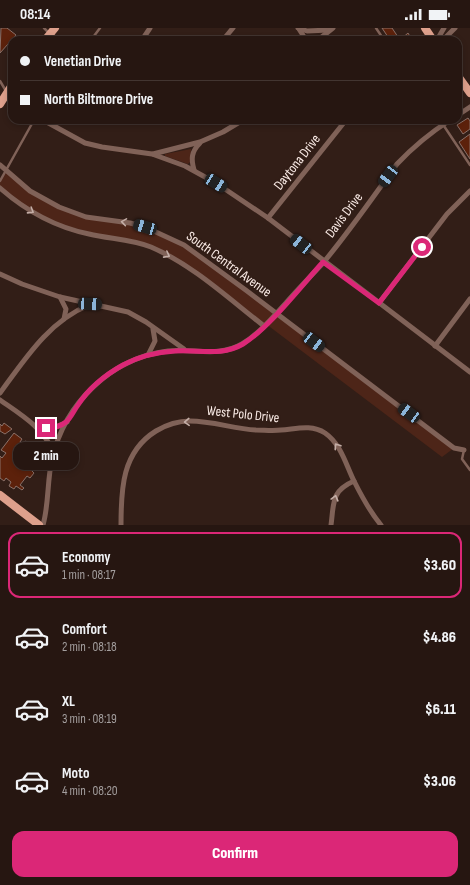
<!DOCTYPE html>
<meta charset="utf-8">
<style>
:root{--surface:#261611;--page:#2e1f1a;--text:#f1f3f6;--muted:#a49f9f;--line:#423531;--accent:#db2777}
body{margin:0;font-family:"Sofia Sans Condensed",sans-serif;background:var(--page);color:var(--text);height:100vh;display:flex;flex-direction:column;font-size:15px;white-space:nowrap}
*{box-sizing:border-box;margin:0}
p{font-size:13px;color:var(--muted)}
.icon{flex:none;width:22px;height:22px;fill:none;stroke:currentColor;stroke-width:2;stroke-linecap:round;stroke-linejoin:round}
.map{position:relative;height:497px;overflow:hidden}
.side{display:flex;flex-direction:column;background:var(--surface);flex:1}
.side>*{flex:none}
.hud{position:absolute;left:8px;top:8px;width:454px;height:88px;border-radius:12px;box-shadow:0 2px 6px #0003,0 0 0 1px var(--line);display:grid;align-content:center;height:88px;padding:0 12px;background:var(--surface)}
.end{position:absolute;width:18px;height:18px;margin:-9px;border:5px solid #db2777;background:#fff;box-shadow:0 0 0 2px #fff}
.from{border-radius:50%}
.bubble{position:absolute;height:28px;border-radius:12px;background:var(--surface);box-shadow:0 2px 6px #0003,0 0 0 1px var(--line);font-size:13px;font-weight:800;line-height:28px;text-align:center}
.car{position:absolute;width:12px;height:24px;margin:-12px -6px;border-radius:5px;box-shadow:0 0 3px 1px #0007;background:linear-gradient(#222 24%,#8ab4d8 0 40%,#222 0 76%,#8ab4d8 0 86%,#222 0)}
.hud b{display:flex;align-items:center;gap:14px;height:38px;font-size:15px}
.hud b+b{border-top:1px solid var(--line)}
.hud i{width:10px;height:10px;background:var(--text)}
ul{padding:7px 0 0;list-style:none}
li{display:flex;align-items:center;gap:12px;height:66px;margin:0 8px 6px;padding:0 4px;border:2px solid transparent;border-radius:12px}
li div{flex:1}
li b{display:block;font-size:15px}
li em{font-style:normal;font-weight:800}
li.selected{border-color:var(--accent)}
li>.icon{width:36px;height:36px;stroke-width:1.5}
.button{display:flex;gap:8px;margin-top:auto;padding:8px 12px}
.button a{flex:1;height:46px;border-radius:12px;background:var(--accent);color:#fff;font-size:16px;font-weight:800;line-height:46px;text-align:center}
.status{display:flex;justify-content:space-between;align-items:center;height:28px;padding:0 20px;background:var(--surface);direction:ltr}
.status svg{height:11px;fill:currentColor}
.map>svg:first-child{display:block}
</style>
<div class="status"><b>08:14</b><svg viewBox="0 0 49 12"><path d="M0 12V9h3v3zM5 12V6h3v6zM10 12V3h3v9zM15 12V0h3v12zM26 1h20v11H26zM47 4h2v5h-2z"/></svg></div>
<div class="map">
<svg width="470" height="497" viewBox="0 0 470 497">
<rect width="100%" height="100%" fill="#321e17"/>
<!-- green -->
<g fill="#4d2518">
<polygon points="191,121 190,134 188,136 165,128 165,126"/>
<polygon points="6,142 18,154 72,185 130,195 184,217 454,420 442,429 266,296 264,298 198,247 150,219 50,194 0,160 0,153"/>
</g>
<!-- building -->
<g fill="#5c210b" stroke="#8a7068">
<polygon points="1,0 7,0 16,7 0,25"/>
<polygon points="382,0 392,0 400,12 408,5 412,12 390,12"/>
<polygon points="468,90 470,93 470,101 463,106 457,97"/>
<polygon points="470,106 470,131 459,114"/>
<polygon points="4,395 12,401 5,406 0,403 0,396 2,398"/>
<polygon points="14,405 22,411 20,414 22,415 26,413 38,424 34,429 36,430 34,435 35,437 32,443 34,445 30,450 27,448 20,457 24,460 22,462 16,458 14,461 9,458 11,454 6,450 4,453 0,450 0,428 2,430 6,425 1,422"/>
</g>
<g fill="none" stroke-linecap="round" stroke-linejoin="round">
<!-- service -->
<g stroke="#806258" stroke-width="2.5">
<polyline points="44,0 48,4"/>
<polyline points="376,0 384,12"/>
<polyline points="91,12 100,0"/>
<polyline points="0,53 6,63"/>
<polyline points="440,92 470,137"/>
<polyline points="0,153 34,92"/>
<polyline points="464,422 462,431 470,442"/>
</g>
<!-- minor -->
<g stroke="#806258" stroke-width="5">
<polyline points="298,0 307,3 329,2"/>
<polyline points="299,1 306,12"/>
<polyline points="50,6 58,12"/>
<polyline points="142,12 150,0"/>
<polyline points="223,12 233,0"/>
<polyline points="318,12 333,0"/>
<polyline points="437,12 444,0"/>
<polyline points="443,12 455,0"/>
<polyline points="458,87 470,79"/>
<polyline points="43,92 85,115 102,119 152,126 185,138 216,155 268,190 470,344"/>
<polyline points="153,126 200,114 223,104 243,92"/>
<polyline points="0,137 30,163 59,179 86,189 130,195 145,199 184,217 247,263 454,420 464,422"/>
<path d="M 194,142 C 191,131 191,124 200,115"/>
<path d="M 0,160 C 26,183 55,199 89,206 C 110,211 131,211 151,219 C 193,237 228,270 264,298"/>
<polyline points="268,190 346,92"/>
<polyline points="0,246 22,256 60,269 128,284 146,294 184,321"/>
<polyline points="60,269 66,281 64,291"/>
<polyline points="379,275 447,186 470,163"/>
<polyline points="435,318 470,271"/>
<polyline points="148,327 155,313 153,301"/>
<path d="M 0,365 C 25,331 49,293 89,277"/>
<path d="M 0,372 C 17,384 51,404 52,427"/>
<polyline points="36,399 54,400 67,394"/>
<path d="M 43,497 C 49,476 47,453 52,431 C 65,375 111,330 168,323 C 193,320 218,330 242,316 C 259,306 273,289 286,275 C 298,261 311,248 323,235 C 349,204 373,169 397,136 C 414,118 430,105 450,92"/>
<path d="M 121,497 C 121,461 122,424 156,403 C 166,397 178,393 190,393 C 213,393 234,401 256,402 C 264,402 273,403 281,402 C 296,401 311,396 325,405 C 341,416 346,437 354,453 C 362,469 370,484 381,497"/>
<path d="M 331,497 C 334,475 331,463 354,453"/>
</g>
<!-- primary -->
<g stroke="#dea08c" stroke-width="8">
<polyline points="425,0 433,12"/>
<polyline points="45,12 55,0"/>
<polyline points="458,48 470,65"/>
<polyline points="0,76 12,57"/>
<polyline points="0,467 39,497"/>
</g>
</g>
<!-- one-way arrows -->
<defs><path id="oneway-chevron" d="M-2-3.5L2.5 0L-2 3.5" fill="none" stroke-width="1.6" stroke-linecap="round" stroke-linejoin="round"/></defs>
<g stroke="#c4aea7">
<use href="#oneway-chevron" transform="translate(31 183) rotate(32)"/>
<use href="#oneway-chevron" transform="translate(124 194) rotate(-171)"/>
<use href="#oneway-chevron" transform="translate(167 227) rotate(28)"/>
<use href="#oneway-chevron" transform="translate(187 394) rotate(177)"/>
<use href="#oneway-chevron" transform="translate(337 418) rotate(-124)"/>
<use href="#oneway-chevron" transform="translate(335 470) rotate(-75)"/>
</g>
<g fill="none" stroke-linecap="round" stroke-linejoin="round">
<!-- route -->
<path stroke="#db2777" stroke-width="5" d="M 46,400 C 53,400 60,399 66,394 C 71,390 74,382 78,377 C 89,360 105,347 123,337 C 138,329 157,324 175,323 C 198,321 221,329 243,316 C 269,300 302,257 323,234 L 379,275 L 422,219"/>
</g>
<g text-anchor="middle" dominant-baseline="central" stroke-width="4" stroke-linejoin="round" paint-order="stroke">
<!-- street labels -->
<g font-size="14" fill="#fcede8" stroke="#321e17">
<text transform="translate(297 134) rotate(-52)">Daytona Drive</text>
<text transform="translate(344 187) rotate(-53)">Davis Drive</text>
<text transform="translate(229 236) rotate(36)">South Central Avenue</text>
<text transform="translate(243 386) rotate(6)">West Polo Drive</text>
</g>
</g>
</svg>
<i class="end from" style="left:422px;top:219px"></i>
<i class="end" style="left:46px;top:400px"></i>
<div class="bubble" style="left:13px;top:414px;width:66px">2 min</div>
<i class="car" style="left:388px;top:148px;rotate:217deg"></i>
<i class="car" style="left:216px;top:155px;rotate:122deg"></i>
<i class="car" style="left:145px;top:199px;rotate:286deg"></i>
<i class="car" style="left:301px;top:216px;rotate:308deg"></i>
<i class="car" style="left:90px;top:276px;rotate:93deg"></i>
<i class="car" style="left:314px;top:314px;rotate:127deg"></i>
<i class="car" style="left:409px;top:385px;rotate:306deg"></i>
<div class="hud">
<b><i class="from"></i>Venetian Drive</b>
<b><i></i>North Biltmore Drive</b>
</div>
</div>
<section class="side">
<ul>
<li class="selected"><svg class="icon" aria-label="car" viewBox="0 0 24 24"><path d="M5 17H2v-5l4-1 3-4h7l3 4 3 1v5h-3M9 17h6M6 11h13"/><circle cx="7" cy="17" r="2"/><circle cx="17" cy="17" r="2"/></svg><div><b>Economy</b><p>1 min · 08:17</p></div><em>$3.60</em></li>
<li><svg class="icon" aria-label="car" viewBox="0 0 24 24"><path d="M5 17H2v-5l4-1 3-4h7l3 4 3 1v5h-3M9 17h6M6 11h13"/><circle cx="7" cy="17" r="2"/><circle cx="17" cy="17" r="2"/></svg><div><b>Comfort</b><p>2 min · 08:18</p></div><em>$4.86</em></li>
<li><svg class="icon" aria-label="car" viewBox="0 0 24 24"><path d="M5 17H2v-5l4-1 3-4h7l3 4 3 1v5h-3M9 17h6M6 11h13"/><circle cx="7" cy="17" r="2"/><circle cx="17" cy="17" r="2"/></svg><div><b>XL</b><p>3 min · 08:19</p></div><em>$6.11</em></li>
<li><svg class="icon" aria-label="car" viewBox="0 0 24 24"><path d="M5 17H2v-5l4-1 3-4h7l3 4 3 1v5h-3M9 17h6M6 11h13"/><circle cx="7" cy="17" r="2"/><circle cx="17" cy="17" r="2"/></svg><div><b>Moto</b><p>4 min · 08:20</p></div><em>$3.06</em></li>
</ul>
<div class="button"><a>Confirm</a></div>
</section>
